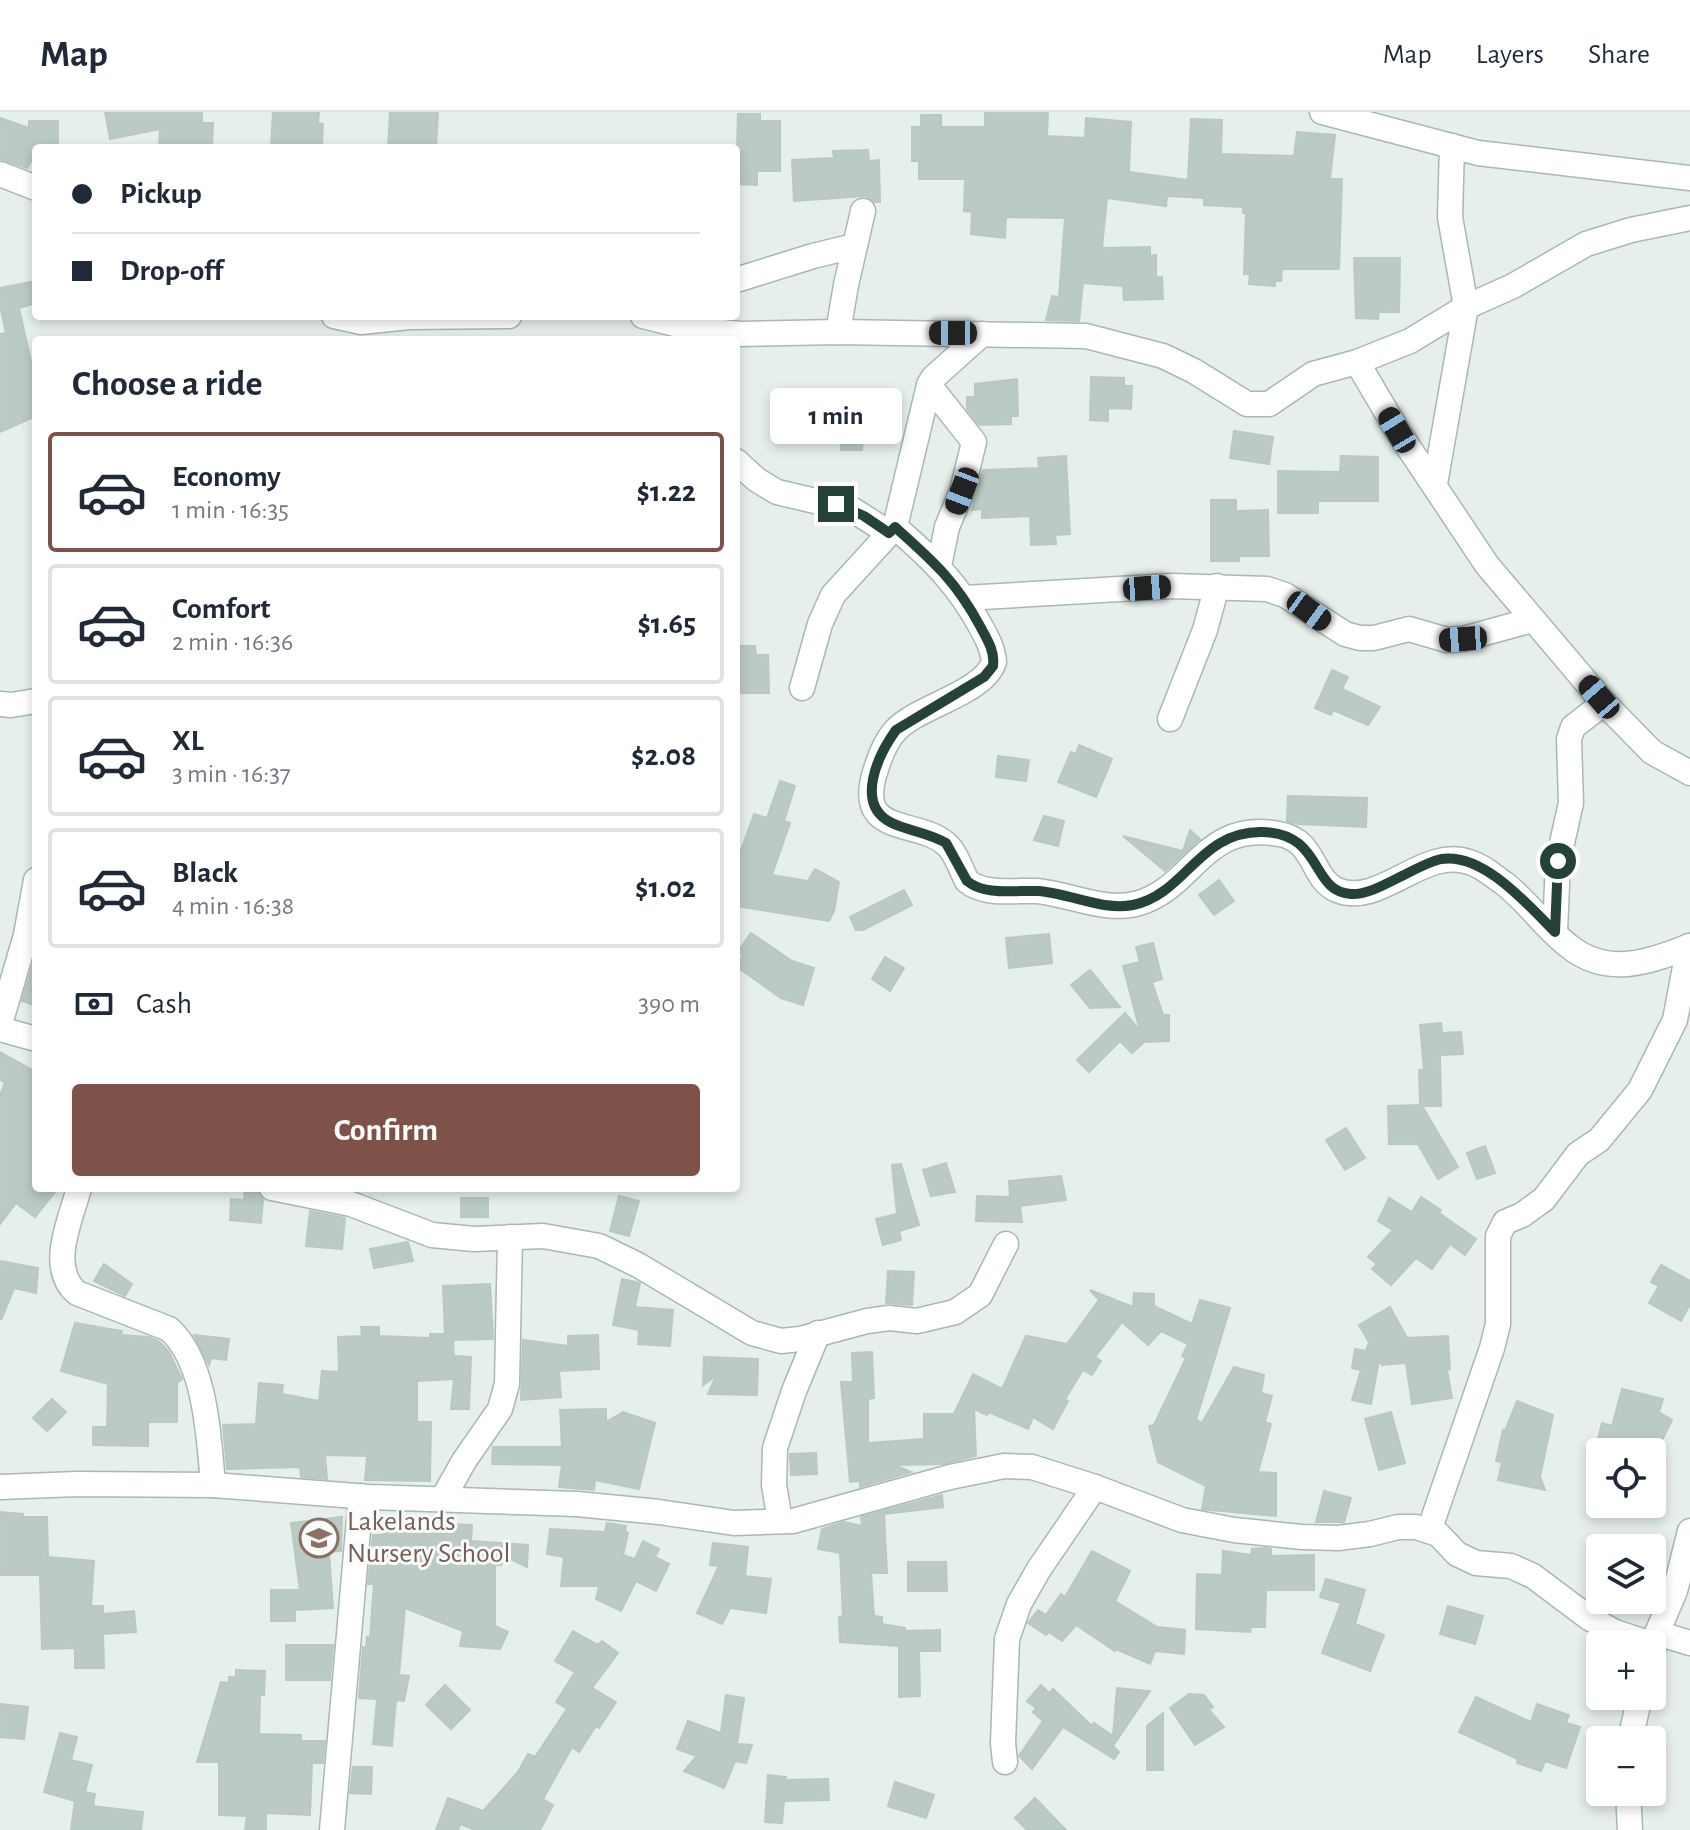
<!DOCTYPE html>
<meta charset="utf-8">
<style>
:root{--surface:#fff;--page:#f6f6f7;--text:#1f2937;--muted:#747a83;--line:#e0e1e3;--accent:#7f5249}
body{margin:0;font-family:"Alegreya Sans",sans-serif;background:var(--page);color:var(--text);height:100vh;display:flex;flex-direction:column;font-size:30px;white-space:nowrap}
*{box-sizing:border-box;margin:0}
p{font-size:26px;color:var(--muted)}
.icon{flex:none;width:44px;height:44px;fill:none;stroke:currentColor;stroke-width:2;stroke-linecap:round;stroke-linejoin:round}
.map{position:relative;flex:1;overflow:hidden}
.side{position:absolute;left:32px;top:224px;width:708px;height:856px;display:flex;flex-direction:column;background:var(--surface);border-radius:8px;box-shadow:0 4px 12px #0003}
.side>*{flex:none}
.banner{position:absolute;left:32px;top:32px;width:708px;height:176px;border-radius:8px;box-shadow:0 4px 12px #0003;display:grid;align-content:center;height:176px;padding:0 40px;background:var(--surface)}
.buttons{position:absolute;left:1586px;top:1326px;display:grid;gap:16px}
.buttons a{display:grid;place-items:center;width:80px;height:80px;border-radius:8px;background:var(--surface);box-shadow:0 4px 12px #0003;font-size:40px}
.end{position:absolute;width:36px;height:36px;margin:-18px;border:10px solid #24423a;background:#fff;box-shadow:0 0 0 4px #fff}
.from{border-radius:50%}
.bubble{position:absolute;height:56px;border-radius:8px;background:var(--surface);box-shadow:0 4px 12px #0003;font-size:26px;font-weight:600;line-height:56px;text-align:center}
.car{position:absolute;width:24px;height:48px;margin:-24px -12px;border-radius:10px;box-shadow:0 0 6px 2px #0007;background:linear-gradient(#222 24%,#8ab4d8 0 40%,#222 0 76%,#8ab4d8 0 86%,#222 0)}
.banner b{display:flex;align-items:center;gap:28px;height:76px;font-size:30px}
.banner b+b{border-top:2px solid var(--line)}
.banner i{width:20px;height:20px;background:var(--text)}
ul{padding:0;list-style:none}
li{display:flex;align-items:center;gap:24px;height:120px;margin:0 16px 12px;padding:0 24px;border:4px solid var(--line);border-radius:8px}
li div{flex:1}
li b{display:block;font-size:30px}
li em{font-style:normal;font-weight:600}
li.selected{border-color:var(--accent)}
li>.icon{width:72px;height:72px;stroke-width:1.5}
h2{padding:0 40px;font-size:36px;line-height:96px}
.pay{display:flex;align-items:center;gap:20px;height:88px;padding:0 40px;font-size:30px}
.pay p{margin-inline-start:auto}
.button{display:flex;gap:16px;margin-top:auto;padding:16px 40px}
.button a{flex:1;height:92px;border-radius:8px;background:var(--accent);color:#fff;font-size:32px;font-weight:600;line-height:92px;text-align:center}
header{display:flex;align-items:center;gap:48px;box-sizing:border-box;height:112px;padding:0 40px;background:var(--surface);border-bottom:2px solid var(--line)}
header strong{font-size:38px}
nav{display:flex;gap:44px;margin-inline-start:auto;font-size:28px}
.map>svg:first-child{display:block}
</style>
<header>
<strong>Map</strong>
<nav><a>Map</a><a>Layers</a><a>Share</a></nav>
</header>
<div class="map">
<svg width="1690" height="1718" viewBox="0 0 1690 1718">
<rect width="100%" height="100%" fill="#e6efeb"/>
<!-- building -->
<g fill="#bbcac4" stroke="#b8c9c2" stroke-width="2">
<polygon points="105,0 202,0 202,11 213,11 212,36 159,36 160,17 110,27"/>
<polygon points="273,0 319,0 318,11 323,12 322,34 271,36"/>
<polygon points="390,0 438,0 436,36 388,36"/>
<polygon points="985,0 1048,0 1047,24 1085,26 1086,6 1131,10 1129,60 1188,68 1191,7 1222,8 1221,42 1294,44 1297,20 1335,23 1330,67 1342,67 1339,157 1282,157 1281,169 1275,169 1275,174 1249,172 1250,162 1244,162 1246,101 1243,101 1243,95 1204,93 1204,86 1167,84 1166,94 1107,86 1102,136 1150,135 1150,144 1156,143 1156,165 1162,165 1163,187 1124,188 1123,174 1083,171 1079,209 1046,208 1052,184 1059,185 1065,106 1006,105 1005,126 971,122 972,100 964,99 965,67 919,67 919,49 912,49 912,15 921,15 921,3 941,3 941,15 985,15"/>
<polygon points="738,2 760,2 760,9 780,9 780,59 757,59 757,73 736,72"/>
<polygon points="0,6 29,16 29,9 58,9 58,36 36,36 36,42 27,56 0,47"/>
<polygon points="868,38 869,49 879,48 880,90 875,90 866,84 794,89 792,48 834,46 833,39"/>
<polygon points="1354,146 1400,146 1399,200 1379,200 1378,207 1356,206"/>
<polygon points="36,169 36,191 19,196 36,272 36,304 0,320 0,222 6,221 0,192 0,176"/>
<polygon points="1091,265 1124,266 1124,274 1132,274 1131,297 1108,296 1108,309 1090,308"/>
<polygon points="1017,267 1018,304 1011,304 1011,312 979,313 967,297 967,285 975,285 975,272"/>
<polygon points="845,281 879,281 879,300 874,300 874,328 863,328 862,338 841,338 841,317 845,317"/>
<polygon points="1234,319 1273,325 1269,352 1230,346"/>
<polygon points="1066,344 1070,422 1055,423 1056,432 1031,433 1030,404 982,406 982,397 972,398 983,358 1039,356 1038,346"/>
<polygon points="1341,344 1378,345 1378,389 1318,389 1318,401 1278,401 1278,359 1340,360"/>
<polygon points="1211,388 1236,388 1236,399 1268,398 1269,444 1239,444 1239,449 1211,449"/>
<polygon points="736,534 755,534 756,543 768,543 769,581 736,581"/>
<polygon points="1332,558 1348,565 1342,577 1380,595 1368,613 1333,598 1331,603 1315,596"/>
<polygon points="1079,633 1112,647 1096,685 1058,670 1071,640 1076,642"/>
<polygon points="998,644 1029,648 1026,669 996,665"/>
<polygon points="780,669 795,674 784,709 790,711 772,763 808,769 815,757 839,770 834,799 829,809 736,794 736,753 754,702 767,706"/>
<polygon points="1288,684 1367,686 1366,715 1298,712 1287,709"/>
<polygon points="1044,704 1064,709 1058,734 1034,728"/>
<polygon points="1190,718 1200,727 1165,759 1123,724 1183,739"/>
<polygon points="1219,768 1234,789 1214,803 1199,783"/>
<polygon points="904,778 912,793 863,818 856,818 850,805"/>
<polygon points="751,821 792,849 814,856 803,893 781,886 736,854 743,843 738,840"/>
<polygon points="1049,822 1052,851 1009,856 1006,826"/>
<polygon points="1153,831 1162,867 1152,870 1163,903 1169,903 1169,929 1144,930 1132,941 1120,929 1089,960 1077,948 1125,901 1140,919 1123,854 1140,850 1136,835"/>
<polygon points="36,842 36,894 22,889"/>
<polygon points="885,845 904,856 890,879 872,867"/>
<polygon points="1090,858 1120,895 1090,896 1071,873"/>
<polygon points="1441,911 1442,921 1461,920 1463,942 1440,943 1441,994 1422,994 1458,1055 1438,1067 1418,1032 1389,1032 1388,994 1420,993 1419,958 1424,958 1420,913"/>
<polygon points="0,940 36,960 36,1076 58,1076 35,1105 16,1091 0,1112 0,984 5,970 0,968"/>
<polygon points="1346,1016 1365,1046 1345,1058 1326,1028"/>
<polygon points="1485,1034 1495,1061 1477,1067 1467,1041"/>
<polygon points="946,1051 955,1080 931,1084 923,1058"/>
<polygon points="901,1052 919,1113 899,1119 901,1128 883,1133 876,1107 897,1102 892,1053"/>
<polygon points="1061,1064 1066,1088 1020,1094 1022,1110 976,1109 977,1084 1010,1085 1009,1069"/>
<polygon points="245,1076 257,1076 263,1088 261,1111 230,1108 231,1087 244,1088"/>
<polygon points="619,1084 639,1089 629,1124 610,1119"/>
<polygon points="1421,1085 1441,1098 1439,1101 1476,1127 1465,1143 1450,1132 1432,1157 1416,1146 1391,1173 1372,1157 1377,1152 1368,1145 1393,1118 1378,1109 1389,1086 1412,1100"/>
<rect x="461" y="1086" width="27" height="19"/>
<polygon points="310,1099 345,1106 342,1137 306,1134"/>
<polygon points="408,1130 413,1149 374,1156 370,1137"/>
<polygon points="0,1149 38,1156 36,1181 14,1176 1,1208"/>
<polygon points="104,1152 132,1172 125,1184 94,1169"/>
<polygon points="1661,1153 1690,1169 1690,1192 1681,1209 1649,1191 1659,1174 1651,1170"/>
<polygon points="888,1159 914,1160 912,1193 886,1191"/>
<polygon points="622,1167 640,1171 635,1195 673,1198 670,1234 638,1232 639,1218 613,1213"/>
<polygon points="490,1172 493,1227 453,1228 455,1262 456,1244 471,1245 469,1297 451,1297 454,1267 417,1269 417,1310 431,1310 430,1369 365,1368 367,1344 325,1343 327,1367 301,1365 300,1355 227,1357 223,1313 256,1312 259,1271 283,1273 282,1282 319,1289 322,1259 339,1260 338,1225 362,1224 361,1215 379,1215 379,1224 430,1226 430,1222 445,1222 443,1174"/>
<polygon points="1090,1178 1133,1195 1134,1181 1154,1182 1154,1194 1192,1212 1200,1188 1230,1196 1196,1308 1202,1311 1234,1255 1264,1263 1261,1281 1272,1284 1265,1310 1271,1312 1258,1360 1276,1361 1276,1404 1202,1397 1206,1374 1158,1350 1149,1314 1154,1313 1186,1246 1182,1244 1188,1232 1161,1219 1148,1233 1122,1210 1095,1245 1101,1249 1092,1263 1083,1258 1065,1287 1068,1289 1053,1317 1033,1305 1028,1317 989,1300 987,1303 974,1297 976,1344 943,1352 894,1353 911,1360 860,1375 860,1369 850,1370 841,1270 853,1270 852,1241 872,1240 874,1286 868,1287 868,1331 924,1327 924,1302 954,1302 973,1262 1002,1277 1026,1224 1067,1232 1099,1188"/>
<polygon points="1390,1195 1407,1226 1448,1224 1450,1257 1447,1258 1452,1286 1412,1292 1406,1251 1382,1253 1379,1248 1371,1292 1352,1288 1361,1258 1352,1256 1355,1237 1366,1239 1369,1230 1359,1213"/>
<polygon points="75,1211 122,1219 121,1223 149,1225 160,1230 169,1240 182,1267 177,1271 177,1310 148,1310 148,1334 93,1333 93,1315 107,1315 108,1272 61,1259"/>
<polygon points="194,1223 229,1227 226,1248 211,1246 209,1253"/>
<polygon points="598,1223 599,1257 559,1259 561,1285 521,1288 523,1228 568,1234 568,1224"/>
<polygon points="704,1245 758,1247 757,1283 708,1282 716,1264 703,1273"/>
<polygon points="1622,1277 1663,1287 1659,1300 1672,1308 1656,1340 1631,1340 1597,1331 1602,1311 1612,1314"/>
<polygon points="52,1287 66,1300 47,1319 33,1306"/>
<polygon points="1517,1289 1553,1303 1540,1365 1545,1378 1498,1368 1502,1350 1496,1349 1503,1318 1505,1319"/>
<polygon points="606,1297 606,1310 623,1300 655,1311 639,1377 595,1368 594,1378 559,1375 562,1353 492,1352 493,1335 562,1335 560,1298"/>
<polygon points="1391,1300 1405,1351 1379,1358 1365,1307"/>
<polygon points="816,1341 817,1362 791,1363 790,1342"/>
<polygon points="1324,1379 1351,1386 1344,1410 1316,1410"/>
<polygon points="942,1383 943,1395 884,1402 887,1461 871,1461 874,1504 882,1505 882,1512 905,1516 905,1519 940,1518 940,1539 919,1539 920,1584 899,1585 899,1534 840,1530 839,1505 843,1504 840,1441 818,1437 822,1417 844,1410 862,1414 861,1405"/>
<polygon points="0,1400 23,1402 23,1405 47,1405 48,1445 94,1449 91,1494 103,1494 103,1502 134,1499 136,1520 103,1522 104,1556 75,1556 75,1536 42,1537 40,1463 0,1463"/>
<polygon points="342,1405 341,1439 329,1440 333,1496 295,1498 295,1509 271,1509 271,1478 300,1478 291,1411"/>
<polygon points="607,1411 626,1414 625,1419 628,1421 623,1443 635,1447 643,1429 659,1437 655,1445 669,1452 656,1479 636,1469 621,1499 596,1487 599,1474 561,1474 564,1445 547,1442 550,1417 605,1420"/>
<polygon points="447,1412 472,1413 471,1429 528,1433 527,1455 506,1445 501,1453 495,1453 495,1474 493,1474 495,1475 495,1514 508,1520 500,1537 460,1534 463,1519 405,1496 399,1563 409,1564 404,1589 396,1588 392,1634 373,1632 377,1587 359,1586 363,1535 366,1536 367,1525 370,1525 374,1472 368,1472 373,1423 382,1423 382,1420 447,1422"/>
<polygon points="713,1431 748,1435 745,1464 771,1467 766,1501 730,1496 722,1512 697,1501 719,1454 710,1453"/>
<polygon points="1266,1436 1271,1437 1271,1444 1314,1443 1314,1478 1266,1478 1265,1515 1251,1515 1250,1520 1196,1517 1197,1462 1222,1463 1223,1439 1251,1443 1252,1437"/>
<polygon points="1092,1439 1130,1459 1115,1489 1157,1515 1185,1518 1184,1542 1155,1539 1150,1552 1116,1537 1115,1539 1076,1513 1062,1529 1049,1520 1046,1523 1028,1511 1038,1498 1046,1503 1061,1482 1065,1485"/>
<polygon points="908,1450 946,1450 947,1479 908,1479"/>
<polygon points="1326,1467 1365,1478 1355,1512 1384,1523 1370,1559 1322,1541 1341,1491 1320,1485"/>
<polygon points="1448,1494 1483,1504 1475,1532 1440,1522"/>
<polygon points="573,1519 598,1533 602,1529 618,1541 592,1576 616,1590 599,1616 596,1614 579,1640 572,1635 543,1687 553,1693 540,1718 475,1718 460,1712 458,1718 436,1718 448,1686 483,1699 518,1660 528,1642 535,1645 567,1597 556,1590 575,1560 555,1549"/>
<polygon points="286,1533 333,1533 330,1568 286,1568"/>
<polygon points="236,1558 265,1559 264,1583 260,1583 259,1622 301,1623 301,1629 325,1629 323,1651 312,1651 310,1703 266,1701 266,1718 245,1718 247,1704 219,1703 219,1650 197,1650 221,1570 229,1571 229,1565 236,1565"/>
<polygon points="445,1573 470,1598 451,1617 426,1593"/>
<polygon points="1041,1573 1049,1581 1053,1577 1092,1614 1094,1611 1113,1624 1117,1576 1150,1579 1113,1634 1119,1640 1114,1647 1063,1615 1032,1657 1019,1644 1043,1609 1033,1600 1036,1596 1027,1589"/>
<polygon points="1189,1582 1204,1583 1213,1595 1209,1598 1224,1615 1195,1633 1170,1596"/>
<polygon points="726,1583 744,1586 737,1632 752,1633 746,1651 735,1649 724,1676 684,1659 697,1644 677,1637 688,1609 721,1621"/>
<polygon points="1476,1585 1531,1610 1537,1592 1569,1603 1566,1611 1580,1615 1566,1656 1545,1649 1541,1659 1517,1651 1518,1647 1459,1620"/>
<polygon points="0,1592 28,1595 24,1627 0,1625"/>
<polygon points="1163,1601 1163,1658 1147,1658 1147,1614"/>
<polygon points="60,1621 77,1625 71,1648 92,1653 85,1680 95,1682 93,1694 143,1700 141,1718 71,1718 75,1689 44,1680"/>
<polygon points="353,1655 372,1655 371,1682 350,1681"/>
<polygon points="768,1663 786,1665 785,1668 828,1667 829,1688 784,1689 782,1711 765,1710"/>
<polygon points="895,1670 934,1683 926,1706 888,1694"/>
<polygon points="1035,1686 1066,1718 1027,1718 1015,1706"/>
</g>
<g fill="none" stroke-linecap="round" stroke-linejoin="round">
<!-- minor casing -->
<g stroke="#a8b8b2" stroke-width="27">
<g id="minor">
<polyline points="1322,0 1478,41 1690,66"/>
<polyline points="0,62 36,76"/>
<polyline points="736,168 813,144 854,134"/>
<polyline points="334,204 361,210 409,205 509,204"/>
<polyline points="643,204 695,217 740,222 838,220 1086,224 1163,244 1194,259 1247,292 1269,292 1313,262 1357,250 1410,229 1466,195 1513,174 1586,132 1631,118 1690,106"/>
<polyline points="838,220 846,173 863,99"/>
<polyline points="1357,250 1397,318 1487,453 1604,591 1652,640 1690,661"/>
<polyline points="929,273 974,330 962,379 947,415 939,454"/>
<polyline points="736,349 757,368 777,380 853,398 889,421"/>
<polyline points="1435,372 1466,195 1450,105 1452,34"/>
<path d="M 895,415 C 931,446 958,472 981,515 C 987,526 993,537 994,550 C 983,582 917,594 895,619 C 886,629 880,644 876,657 C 853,726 917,706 946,732 C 956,740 961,758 967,769 C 985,784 1015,778 1037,779 C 1070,782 1106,801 1139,791 C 1195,774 1204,708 1279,722 C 1316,728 1311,767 1337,778 C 1380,796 1423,734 1469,750 C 1483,754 1493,764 1505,772 C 1529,791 1546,817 1570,835 C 1608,865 1650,850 1690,834"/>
<polyline points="965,486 1171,474 1267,477 1285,483 1345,522 1360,526 1374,526 1409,517 1447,528 1463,527 1532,508"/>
<polyline points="802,576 820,512 833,483 895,415 929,273 933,266 982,222"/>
<polyline points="0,592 11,593 36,589"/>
<polyline points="1170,607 1205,518 1217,474"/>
<polyline points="1555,820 1558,749 1571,691 1569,627 1573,615 1604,591"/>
<polyline points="0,912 26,823 36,768"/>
<polyline points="0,917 36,927"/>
<path d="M 79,1076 C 71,1107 47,1156 77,1181 L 169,1217 C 206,1250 209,1326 213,1373"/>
<polyline points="272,1076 351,1092 432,1123 474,1127 543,1124 599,1134 638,1153 752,1221 781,1229 800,1227 867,1209 889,1206 917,1209 955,1200 980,1183 1006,1132"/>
<polyline points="0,1375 77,1372 213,1373 369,1385 577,1392 659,1400 734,1411 793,1409 950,1365 1004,1354 1032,1355 1095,1375 1182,1408 1234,1418 1302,1425 1338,1426 1370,1422 1398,1415 1416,1415 1438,1422 1457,1442 1476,1451 1511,1454 1533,1464 1589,1506 1615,1520 1651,1532"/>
<polyline points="442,1388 464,1349 500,1297 507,1272 510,1125"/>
<polyline points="780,1409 774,1373 775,1336 794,1279 818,1221"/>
<polyline points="1429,1419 1492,1236 1498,1212 1498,1124 1505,1110 1522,1103 1544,1087 1578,1042 1599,1028 1640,978 1675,908 1689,834"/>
<polyline points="1657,1521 1690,1531"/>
<polyline points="1652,1542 1657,1521 1675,1479 1690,1419"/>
<polyline points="1630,1628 1640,1584"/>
<polyline points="1005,1650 1003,1631 1007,1527 1019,1492 1039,1457 1095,1375"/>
<polyline points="1628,1680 1630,1718"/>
<polyline points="332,1718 361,1384"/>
</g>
</g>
<!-- minor -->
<use href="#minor" stroke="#fff" stroke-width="24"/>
</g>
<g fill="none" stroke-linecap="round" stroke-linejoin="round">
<!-- route -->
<path stroke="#24423a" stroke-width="10" d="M 836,392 L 864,404 L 889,421 L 895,415 C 932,448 956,469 980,514 C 987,527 995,539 993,554 L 984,565 L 896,618 C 878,643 854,693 892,711 C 909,719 929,721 946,731 L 967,769 C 985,784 1016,778 1038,779 C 1069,781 1102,799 1133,793 C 1186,782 1199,719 1262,720 C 1324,721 1310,780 1351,782 C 1368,783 1387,771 1402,764 C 1414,758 1428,750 1441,747 C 1483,740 1528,793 1555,820 L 1558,749"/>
</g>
<!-- icons -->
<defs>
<g id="school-ring" transform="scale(2)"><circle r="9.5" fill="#f7fbf9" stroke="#8d6e63" stroke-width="1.5"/><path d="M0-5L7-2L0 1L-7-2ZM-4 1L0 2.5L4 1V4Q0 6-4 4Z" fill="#8d6e63"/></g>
</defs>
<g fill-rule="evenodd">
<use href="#school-ring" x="319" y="1426"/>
</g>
<g text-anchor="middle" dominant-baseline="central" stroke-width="6" stroke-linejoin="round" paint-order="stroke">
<!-- education labels -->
<g font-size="28" fill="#785e54" stroke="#f7fbf9" text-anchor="start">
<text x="347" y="1410">Lakelands<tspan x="347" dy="32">Nursery School</tspan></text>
</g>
</g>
</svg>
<div class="buttons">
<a><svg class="icon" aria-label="locate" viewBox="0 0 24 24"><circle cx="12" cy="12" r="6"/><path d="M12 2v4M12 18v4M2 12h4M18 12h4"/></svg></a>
<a><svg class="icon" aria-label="layers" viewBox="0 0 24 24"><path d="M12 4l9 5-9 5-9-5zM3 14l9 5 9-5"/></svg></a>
<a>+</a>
<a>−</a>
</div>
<i class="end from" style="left:1558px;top:749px"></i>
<i class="end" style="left:836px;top:392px"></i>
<div class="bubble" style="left:770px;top:276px;width:132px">1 min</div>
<i class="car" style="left:953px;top:221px;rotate:270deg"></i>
<i class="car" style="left:1397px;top:318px;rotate:329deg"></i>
<i class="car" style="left:962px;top:379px;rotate:201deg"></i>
<i class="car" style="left:1147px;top:476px;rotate:86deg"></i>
<i class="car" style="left:1309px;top:499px;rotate:126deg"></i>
<i class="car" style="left:1463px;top:527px;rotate:266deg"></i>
<i class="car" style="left:1599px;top:585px;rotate:319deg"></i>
<div class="banner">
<b><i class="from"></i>Pickup</b>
<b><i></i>Drop-off</b>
</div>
<section class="side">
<h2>Choose a ride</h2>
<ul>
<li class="selected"><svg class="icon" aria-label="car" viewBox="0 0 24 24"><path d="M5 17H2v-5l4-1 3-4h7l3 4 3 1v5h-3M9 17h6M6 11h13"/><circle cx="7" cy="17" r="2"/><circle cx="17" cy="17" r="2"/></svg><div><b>Economy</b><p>1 min · 16:35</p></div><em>$1.22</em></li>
<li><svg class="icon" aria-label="car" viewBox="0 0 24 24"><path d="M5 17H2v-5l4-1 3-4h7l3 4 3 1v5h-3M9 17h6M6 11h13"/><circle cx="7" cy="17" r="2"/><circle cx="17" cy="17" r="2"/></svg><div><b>Comfort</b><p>2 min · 16:36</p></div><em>$1.65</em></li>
<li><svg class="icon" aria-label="car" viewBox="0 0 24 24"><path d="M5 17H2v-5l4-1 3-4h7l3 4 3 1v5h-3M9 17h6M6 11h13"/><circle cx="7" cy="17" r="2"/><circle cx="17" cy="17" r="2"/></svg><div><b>XL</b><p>3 min · 16:37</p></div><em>$2.08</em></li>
<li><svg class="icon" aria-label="car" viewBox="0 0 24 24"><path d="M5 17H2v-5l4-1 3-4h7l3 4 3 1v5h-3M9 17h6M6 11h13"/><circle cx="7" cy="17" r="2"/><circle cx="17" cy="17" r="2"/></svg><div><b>Black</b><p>4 min · 16:38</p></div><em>$1.02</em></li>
</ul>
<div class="pay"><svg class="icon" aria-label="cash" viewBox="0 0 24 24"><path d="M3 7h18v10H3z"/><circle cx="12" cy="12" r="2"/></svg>Cash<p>390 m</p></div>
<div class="button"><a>Confirm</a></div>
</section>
</div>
